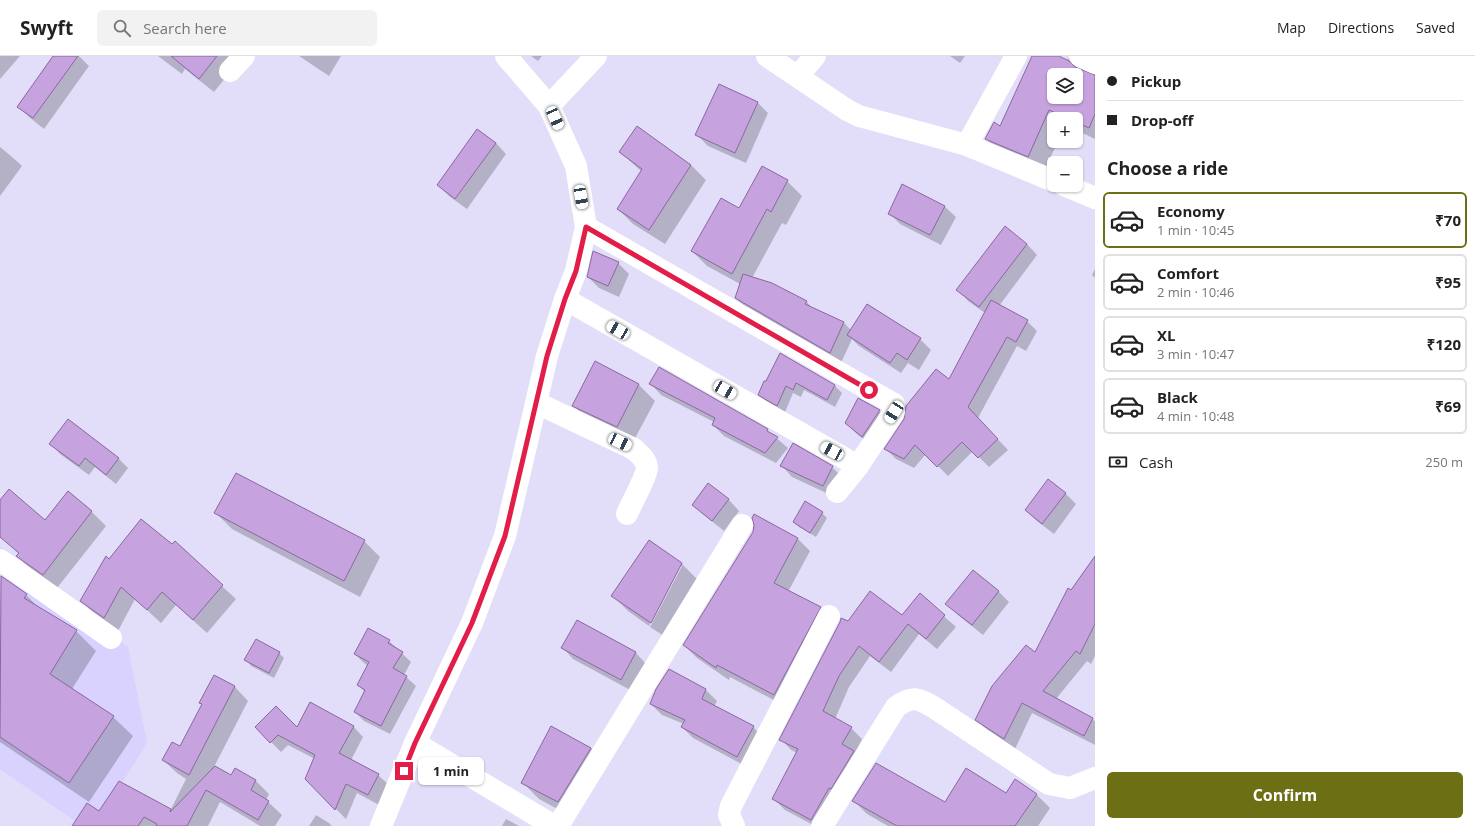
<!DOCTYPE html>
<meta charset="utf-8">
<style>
:root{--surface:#fff;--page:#f2f2f2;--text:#222;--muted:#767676;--line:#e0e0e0;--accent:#6c6f14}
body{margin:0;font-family:"Open Sans",sans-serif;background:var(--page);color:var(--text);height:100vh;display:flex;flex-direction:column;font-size:15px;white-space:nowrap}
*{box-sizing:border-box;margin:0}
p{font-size:13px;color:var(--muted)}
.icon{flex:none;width:22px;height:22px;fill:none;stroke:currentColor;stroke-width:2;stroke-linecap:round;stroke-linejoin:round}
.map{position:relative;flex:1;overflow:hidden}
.panel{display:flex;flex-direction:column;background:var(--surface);width:380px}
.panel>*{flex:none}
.hud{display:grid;align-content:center;height:88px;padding:0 12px;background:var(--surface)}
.buttons{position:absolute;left:1047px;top:12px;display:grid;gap:8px}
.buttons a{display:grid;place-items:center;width:36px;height:36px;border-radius:6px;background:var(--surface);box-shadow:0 1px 3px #0004;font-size:20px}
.end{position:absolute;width:18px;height:18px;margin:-9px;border:5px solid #e11d48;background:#fff;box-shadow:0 0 0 2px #fff}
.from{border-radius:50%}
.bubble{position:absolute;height:28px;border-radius:6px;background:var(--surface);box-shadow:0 1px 3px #0004;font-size:13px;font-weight:700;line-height:28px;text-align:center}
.car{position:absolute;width:12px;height:24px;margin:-12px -6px;border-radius:5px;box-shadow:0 0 3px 1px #0007;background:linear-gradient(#fff 24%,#345 0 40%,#fff 0 76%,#345 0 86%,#fff 0)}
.hud b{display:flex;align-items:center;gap:14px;height:38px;font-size:15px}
.hud b+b{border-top:1px solid var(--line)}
.hud i{width:10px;height:10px;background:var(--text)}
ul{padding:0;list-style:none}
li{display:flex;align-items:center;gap:12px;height:56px;margin:0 8px 6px;padding:0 4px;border:2px solid var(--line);border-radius:6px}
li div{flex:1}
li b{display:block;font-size:15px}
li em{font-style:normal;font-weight:700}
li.active{border-color:var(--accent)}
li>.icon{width:36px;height:36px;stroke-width:1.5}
h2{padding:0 12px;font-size:18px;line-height:48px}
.pay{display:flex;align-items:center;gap:10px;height:44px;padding:0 12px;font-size:15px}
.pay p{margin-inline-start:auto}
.action{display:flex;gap:8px;margin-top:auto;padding:8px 12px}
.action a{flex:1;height:46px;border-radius:6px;background:var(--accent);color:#fff;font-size:16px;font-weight:700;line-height:46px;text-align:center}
header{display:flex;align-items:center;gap:24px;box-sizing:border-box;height:56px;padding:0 20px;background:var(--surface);border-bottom:1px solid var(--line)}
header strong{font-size:19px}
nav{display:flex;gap:22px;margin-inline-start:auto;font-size:14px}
.search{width:280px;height:36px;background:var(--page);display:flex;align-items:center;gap:10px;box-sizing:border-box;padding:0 14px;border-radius:6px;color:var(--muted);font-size:15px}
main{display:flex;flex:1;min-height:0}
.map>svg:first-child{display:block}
</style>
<header>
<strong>Swyft</strong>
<div class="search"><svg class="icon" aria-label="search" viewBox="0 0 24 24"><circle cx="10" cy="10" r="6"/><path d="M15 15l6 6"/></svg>Search here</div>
<nav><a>Map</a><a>Directions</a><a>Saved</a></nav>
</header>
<main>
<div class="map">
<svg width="1095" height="770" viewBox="0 0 1095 770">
<rect width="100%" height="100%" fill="#e2def9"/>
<!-- built -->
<polygon fill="#d9d2ff" points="0,491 128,591 147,687 95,770 82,770 0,713"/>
<!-- shadow -->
<g fill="#0003" fill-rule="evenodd">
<polygon points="0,0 20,0 0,23"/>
<polygon points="54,0 79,0 89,10 44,73 29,61 18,50"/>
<polygon points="158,0 243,0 214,36 185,13 182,18"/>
<polygon points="299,0 341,0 329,20"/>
<polygon points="531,0 542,0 538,5"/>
<polygon points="950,0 965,0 960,7"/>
<path d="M 1033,0 L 1056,0 L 1067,5 L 1068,2 L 1081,15 L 1095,20 L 1095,83 L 1076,74 L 1076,63 L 1054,63 L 1054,85 L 1058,85 L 1044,116 L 1002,99 L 986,83 L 1001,71 ZM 1054,19 L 1076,19 L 1076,41 L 1054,41 Z"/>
<polygon points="757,46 768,57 746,107 708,90 697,79"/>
<polygon points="637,72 691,109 706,124 665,188 633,168 618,153 642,116 620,96"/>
<polygon points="496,87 506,98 467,153 449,140 438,129"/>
<polygon points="0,91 11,100 22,110 0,140"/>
<polygon points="787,125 802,140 786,169 782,167 752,222 806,245 813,253 844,267 851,274 868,249 920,283 931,294 919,314 908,307 901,317 859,290 852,283 841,307 747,253 736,242 740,228 707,210 692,195 740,153"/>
<polygon points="945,151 956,161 941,189 900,168 889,157"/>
<polygon points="1027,188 1037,199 999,250 1027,265 1037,275 1026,295 1017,290 978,362 1008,394 989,411 973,395 948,420 926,398 914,412 896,403 886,393 949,325 985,257 968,245 958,234"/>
<polygon points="618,207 629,218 619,241 599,232 588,221"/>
<polygon points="1095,213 1095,222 1092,219"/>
<polygon points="780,298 835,330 842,337 835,351 804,334 801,341 793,337 785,356 767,346 759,339"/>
<polygon points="595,306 639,329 655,345 633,386 589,365 573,349"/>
<polygon points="651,328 767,374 788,392 776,407 724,380 713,369 714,366 661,339"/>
<polygon points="858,343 879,355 890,366 874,391 857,378 846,367"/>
<polygon points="51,388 118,402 128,412 116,428 95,411 89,419 60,398"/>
<polygon points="782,410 832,411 843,422 835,441 792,421"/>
<polygon points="709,429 729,444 739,455 724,475 704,459 693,448"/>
<polygon points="68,436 92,456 106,470 57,532 32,514 17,500 19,498 0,480 0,476 45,465"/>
<polygon points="1065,437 1076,448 1054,478 1037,465 1026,454"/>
<polygon points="216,457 364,485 380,501 360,541 232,473"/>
<polygon points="822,457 827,462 816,481 799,471 794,466"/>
<polygon points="755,460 798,483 810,495 788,536 820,552 833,565 787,651 730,621 729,624 697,602 684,589 754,476"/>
<polygon points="175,487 236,543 207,577 176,549 161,567 135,543 118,575 95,559 82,545 110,504 172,490"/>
<polygon points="1095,502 1095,600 1091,608 1087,605 1056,643 1095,665 1095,689 1032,657 1015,693 987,674 977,664 1035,598 1072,535"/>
<polygon points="682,508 698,524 667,582 650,571 682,510 680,510 649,570 628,555 612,539"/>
<polygon points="1,521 26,539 41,554 76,575 96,595 72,633 113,661 133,680 89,746 0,686"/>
<polygon points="998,535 1009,546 983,579 958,559 947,548"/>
<polygon points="920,539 956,571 937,593 919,578 891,616 870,600 849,631 835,663 851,672 862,683 855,697 864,706 815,770 785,754 774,743 797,697 791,694 781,683 848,566 902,561"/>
<polygon points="389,585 411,606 404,619 416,630 390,678 364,665 355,656 365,636 358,629 368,610 364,607 355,598"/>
<polygon points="563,592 636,597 646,608 632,635 573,603"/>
<polygon points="279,597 284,602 274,622 251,610 246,604"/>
<polygon points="669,614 706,634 717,645 714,651 753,671 764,682 749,712 693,682 682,671 684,668 662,659 651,648"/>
<polygon points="215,621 235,631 248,645 214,711 231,720 236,713 256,725 269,738 266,744 282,759 275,770 260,770 220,746 208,770 73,770 99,756 171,753 186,723 177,717 163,704 181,692 203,649 200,647"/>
<polygon points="353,670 363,681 351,704 378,719 389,729 379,749 357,737 346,763 306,723 315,703 288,689 281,696 256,671 297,673"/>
<polygon points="591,692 607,708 574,762 539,743 523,727"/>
<polygon points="1016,725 1037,739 1050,752 1038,770 888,770 867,758 854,745 946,747 1006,738"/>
<polygon points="316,759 329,767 332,770 309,770"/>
<polygon points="506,763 519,770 502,770"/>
</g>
<!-- building -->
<g fill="#c6a2de" stroke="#8a689f" fill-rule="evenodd">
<polygon points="53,0 78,0 33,62 17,51"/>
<polygon points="171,0 217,0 199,23"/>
<path d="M 1032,0 L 1059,0 L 1069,5 L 1075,11 L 1095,19 L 1095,58 L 1089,72 L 1076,66 L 1076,63 L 1069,63 L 1049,54 L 1028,101 L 985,83 L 994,66 L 1000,70 ZM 1054,19 L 1076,19 L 1076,41 L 1054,41 Z"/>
<polygon points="719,28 758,46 735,97 695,79"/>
<polygon points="637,70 691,109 649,174 617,153 642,113 619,96"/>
<polygon points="477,73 496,87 455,143 437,129"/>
<polygon points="762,110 788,124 771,156 767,153 732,218 691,195 721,142 739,152"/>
<polygon points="902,128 945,150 930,179 888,158"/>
<polygon points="1005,170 1027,188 979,251 956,234"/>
<polygon points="593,195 619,206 608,230 587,221"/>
<polygon points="743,218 772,227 807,245 805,248 844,266 830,297 735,242"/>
<polygon points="991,244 1028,264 1016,286 1007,281 968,351 998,383 978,402 962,386 937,411 915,389 904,403 884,393 904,363 906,350 936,313 949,323"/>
<polygon points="867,248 921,282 907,304 897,297 890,307 847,279"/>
<polygon points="780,297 835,329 827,344 796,327 793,334 786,330 777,350 758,339 764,325 766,325"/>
<polygon points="595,305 639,328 617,371 572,350"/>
<polygon points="659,311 768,373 767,375 778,381 765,397 712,369 715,362 649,328"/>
<polygon points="858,342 880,354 862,381 845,367"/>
<polygon points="68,363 119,402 106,419 85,402 79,410 49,388"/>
<polygon points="793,387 833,410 823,430 780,410"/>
<polygon points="236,417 365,484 344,525 214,457"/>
<polygon points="1048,423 1066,437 1042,468 1025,454"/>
<polygon points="708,427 729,443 712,465 692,449"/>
<polygon points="9,433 45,464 68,435 92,455 43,519 16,500 19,497 0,481 0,444"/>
<polygon points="805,445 823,456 810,477 793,466"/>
<polygon points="754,458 798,482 774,527 821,551 774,639 717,609 716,612 683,589 753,476 754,469 752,462"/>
<polygon points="141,463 172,488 175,485 223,529 193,564 162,536 147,554 121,531 104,562 80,545 106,500 109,503"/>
<polygon points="649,484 682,507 651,567 611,540"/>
<polygon points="1095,500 1095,568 1080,598 1076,595 1043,635 1093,662 1084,680 1022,647 1004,683 975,664 992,630 1026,589 1035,596 1068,532 1071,534"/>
<polygon points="973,514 999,535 972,569 945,548"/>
<polygon points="1,520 27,538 24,542 77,574 50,618 114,660 69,727 0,681"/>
<polygon points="870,535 902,559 920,537 945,559 926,583 908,568 879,606 859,590 839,620 823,655 852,671 842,688 854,695 831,733 829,732 811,764 772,743 798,693 779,684 840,566 841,562 848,565"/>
<polygon points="577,564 636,596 621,624 561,592"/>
<polygon points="368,572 390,584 388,587 403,596 393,612 407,620 381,670 354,656 365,634 357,629 369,606 354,598"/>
<polygon points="256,583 280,596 269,617 244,604"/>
<polygon points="669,613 706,633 702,643 754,670 737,701 681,671 685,664 650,648 656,633"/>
<polygon points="214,619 235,630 189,719 162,704 172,686 180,690 202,648 199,647"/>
<polygon points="310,646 354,670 339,697 379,718 368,739 346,728 335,754 305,723 315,699 278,679 270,687 255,671 276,650 297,671"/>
<polygon points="551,670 591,692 558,746 521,727"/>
<polygon points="876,707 945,746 966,712 1006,737 1015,723 1037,738 1015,770 897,770 852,745"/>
<polygon points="215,710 231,719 235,712 256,724 251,734 269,745 258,764 206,734 187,770 156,770 157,768 144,761 138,770 72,770 87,747 99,755 119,725 171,753 170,756"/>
</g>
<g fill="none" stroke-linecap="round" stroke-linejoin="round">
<!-- minor -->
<g stroke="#fff" stroke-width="22">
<polyline points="767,0 847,54 859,60 967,89 1054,125"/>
<polyline points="1080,0 1095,7"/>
<polyline points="230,15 244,0"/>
<polyline points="798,20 815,0"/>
<polyline points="549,50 596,0"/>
<polyline points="967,89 1016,0"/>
<polyline points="1064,129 1095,142"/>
<polyline points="586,171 894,348 894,356 858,410 837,436"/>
<polyline points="565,243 858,410"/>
<path d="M 537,347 L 634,393 C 639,398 646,403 647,411 C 647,420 631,448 627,458"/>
<polyline points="0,504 111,582"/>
<polyline points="415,687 554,770"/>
<polyline points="381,770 415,687 472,567 505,480 547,300 565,243 576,215 586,171 576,110 549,50 506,0"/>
<polyline points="558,770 742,469"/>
<polyline points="734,770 729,759 731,750 829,560"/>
<path d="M 822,770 L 896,651 C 912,639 918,642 935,652 L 1049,728 L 1070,732 L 1095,722"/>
</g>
</g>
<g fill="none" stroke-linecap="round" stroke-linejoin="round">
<!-- route -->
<polyline stroke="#e11d48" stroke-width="5" points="404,715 415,687 472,567 505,480 547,300 565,243 576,215 586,171 869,334"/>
</g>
</svg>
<div class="buttons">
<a><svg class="icon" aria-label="layers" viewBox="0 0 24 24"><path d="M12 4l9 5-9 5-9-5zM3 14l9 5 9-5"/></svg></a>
<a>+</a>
<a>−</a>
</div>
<i class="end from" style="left:869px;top:334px"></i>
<i class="end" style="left:404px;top:715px"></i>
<div class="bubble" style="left:418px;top:701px;width:66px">1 min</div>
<i class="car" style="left:555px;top:62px;rotate:156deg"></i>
<i class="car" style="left:581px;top:141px;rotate:170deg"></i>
<i class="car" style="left:618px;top:274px;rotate:300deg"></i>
<i class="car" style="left:725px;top:334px;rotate:120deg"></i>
<i class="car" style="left:894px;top:356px;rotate:213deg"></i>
<i class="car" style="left:620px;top:386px;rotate:115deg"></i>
<i class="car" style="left:832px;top:395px;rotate:299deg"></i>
</div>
<section class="panel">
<div class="hud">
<b><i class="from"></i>Pickup</b>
<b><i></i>Drop-off</b>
</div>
<h2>Choose a ride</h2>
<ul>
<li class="active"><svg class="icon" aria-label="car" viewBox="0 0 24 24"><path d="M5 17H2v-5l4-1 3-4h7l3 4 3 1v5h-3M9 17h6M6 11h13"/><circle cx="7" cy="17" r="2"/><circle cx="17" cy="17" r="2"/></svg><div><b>Economy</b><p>1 min · 10:45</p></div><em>₹70</em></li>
<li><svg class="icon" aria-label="car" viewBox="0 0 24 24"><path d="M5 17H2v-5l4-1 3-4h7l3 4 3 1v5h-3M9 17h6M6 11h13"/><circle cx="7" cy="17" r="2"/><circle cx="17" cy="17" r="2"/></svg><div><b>Comfort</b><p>2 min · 10:46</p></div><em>₹95</em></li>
<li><svg class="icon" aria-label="car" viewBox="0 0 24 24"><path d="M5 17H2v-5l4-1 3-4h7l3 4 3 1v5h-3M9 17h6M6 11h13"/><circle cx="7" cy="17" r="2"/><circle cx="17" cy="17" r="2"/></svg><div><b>XL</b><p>3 min · 10:47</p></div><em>₹120</em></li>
<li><svg class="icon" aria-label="car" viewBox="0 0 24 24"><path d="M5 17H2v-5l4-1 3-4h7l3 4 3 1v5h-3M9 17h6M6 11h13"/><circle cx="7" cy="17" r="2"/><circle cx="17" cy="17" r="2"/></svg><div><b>Black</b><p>4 min · 10:48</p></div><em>₹69</em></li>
</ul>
<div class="pay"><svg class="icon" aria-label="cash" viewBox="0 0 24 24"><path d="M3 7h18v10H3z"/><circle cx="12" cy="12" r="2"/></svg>Cash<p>250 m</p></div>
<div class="action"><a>Confirm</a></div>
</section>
</main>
